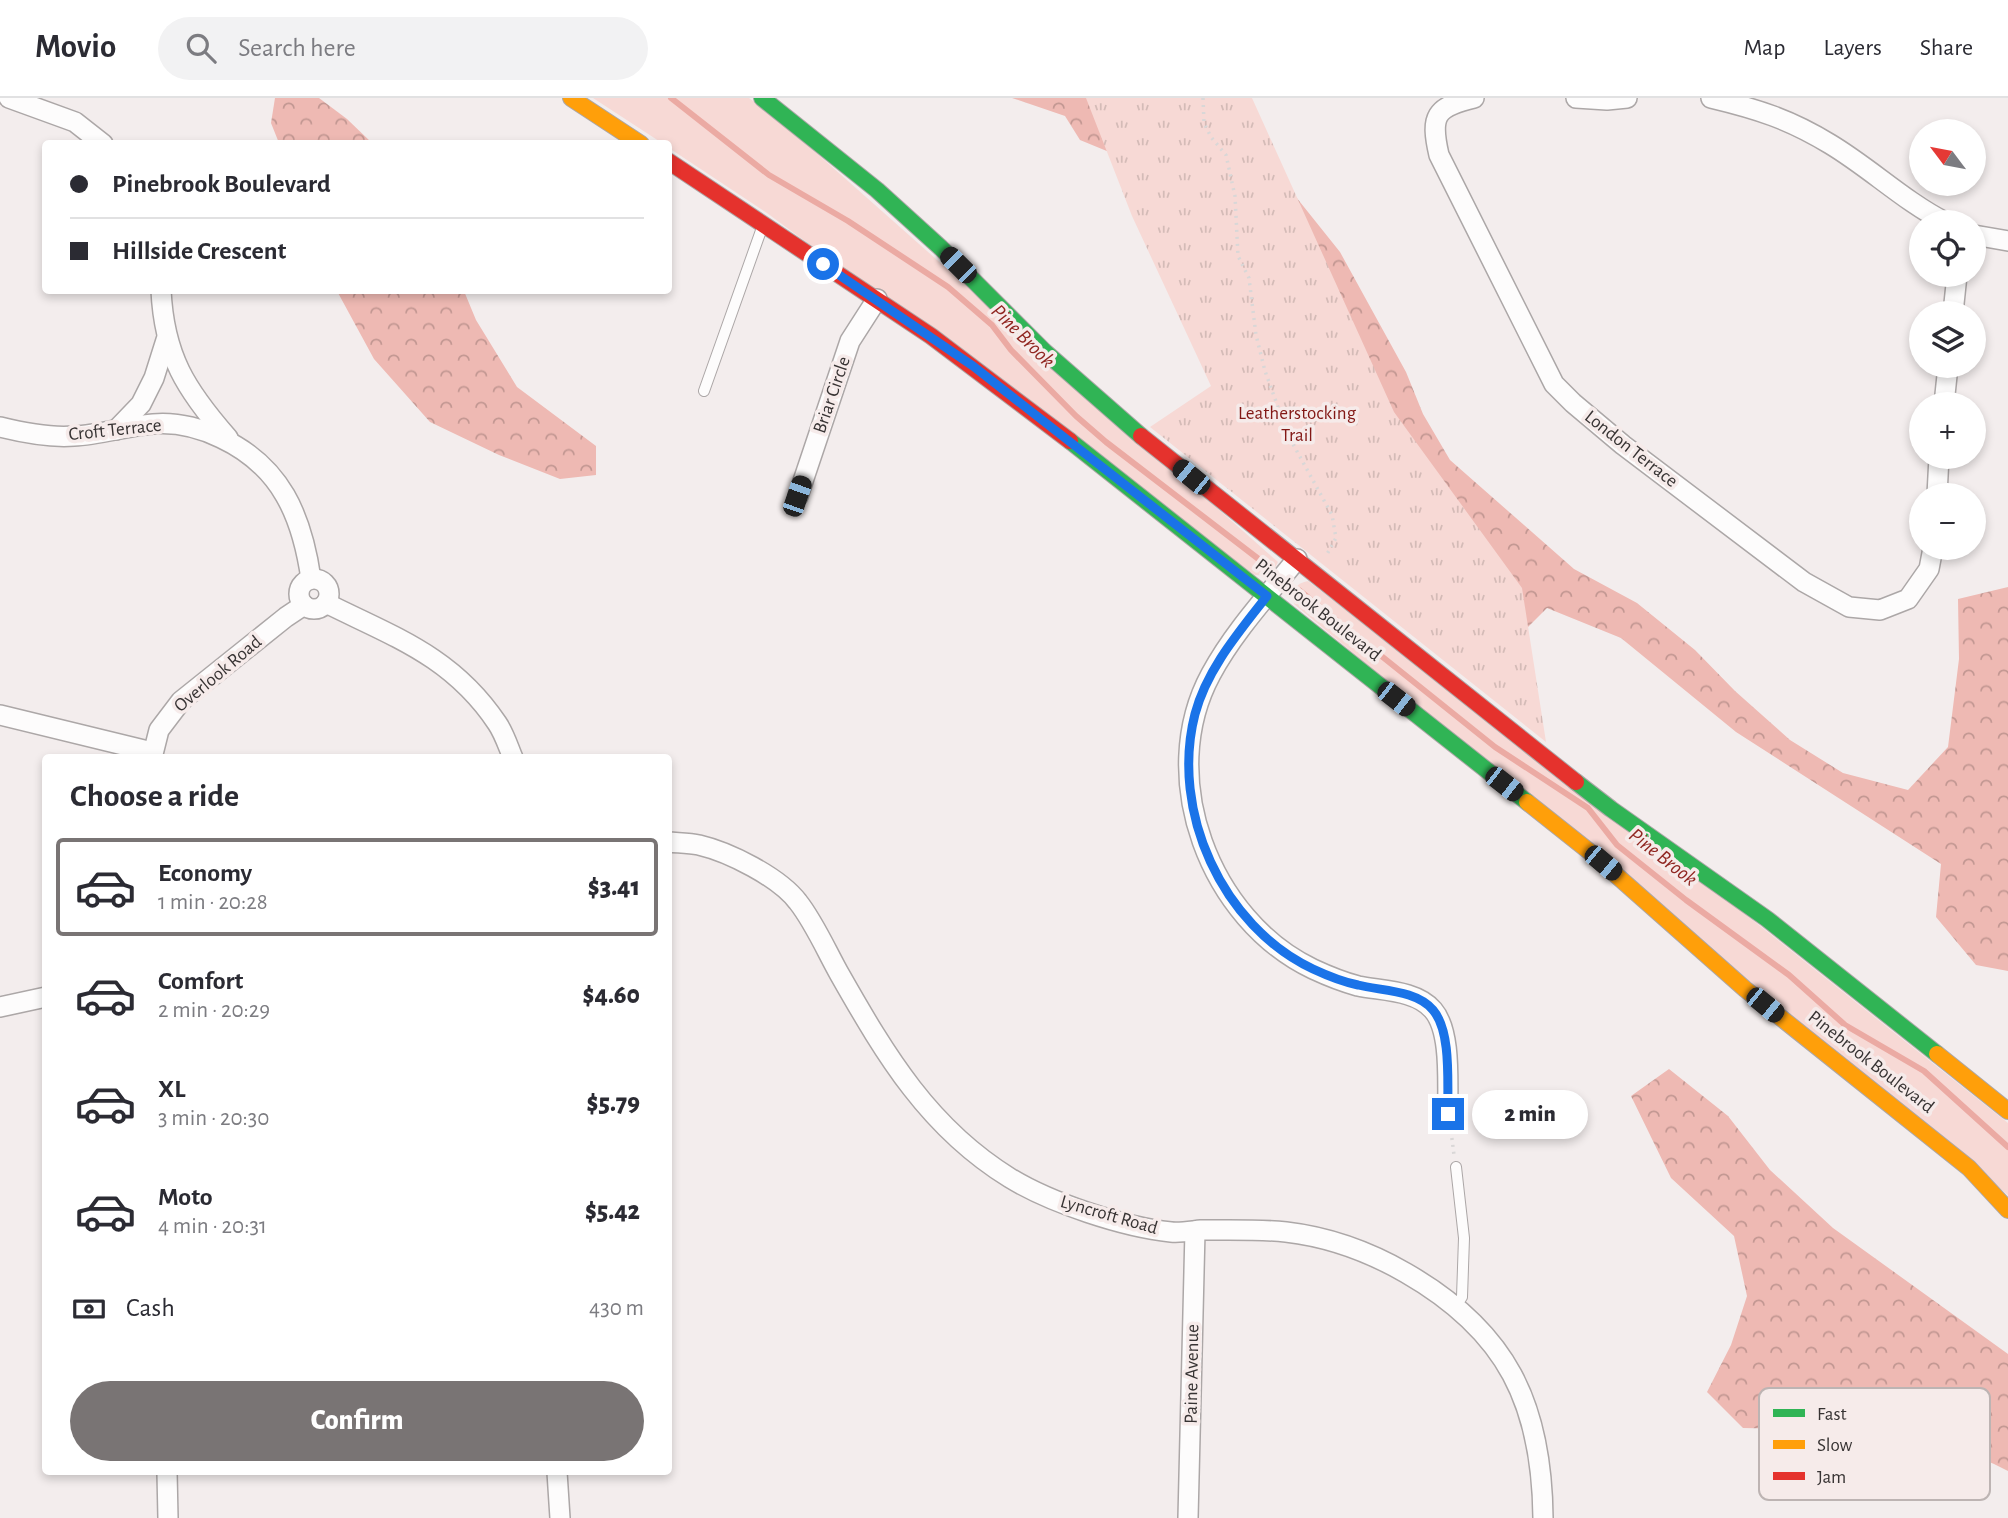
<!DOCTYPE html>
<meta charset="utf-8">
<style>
:root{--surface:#fff;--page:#f2f2f3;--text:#2b2b33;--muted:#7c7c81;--line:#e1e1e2;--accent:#797474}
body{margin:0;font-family:"Alegreya Sans",sans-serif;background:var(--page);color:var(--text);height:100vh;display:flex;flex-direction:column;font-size:26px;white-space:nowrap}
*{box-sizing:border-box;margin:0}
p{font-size:23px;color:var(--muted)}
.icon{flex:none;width:38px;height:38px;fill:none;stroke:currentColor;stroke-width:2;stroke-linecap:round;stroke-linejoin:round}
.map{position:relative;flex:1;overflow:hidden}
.panel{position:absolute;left:42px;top:656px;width:630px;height:721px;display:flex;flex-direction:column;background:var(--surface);border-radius:7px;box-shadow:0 4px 10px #0003}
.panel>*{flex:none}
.top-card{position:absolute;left:42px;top:42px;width:630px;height:154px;border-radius:7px;box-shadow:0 4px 10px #0003;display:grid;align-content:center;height:154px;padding:0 28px;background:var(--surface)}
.needle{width:46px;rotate:302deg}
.controls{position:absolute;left:1909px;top:21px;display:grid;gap:14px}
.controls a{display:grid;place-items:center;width:77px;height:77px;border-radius:50%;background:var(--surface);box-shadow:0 4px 10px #0003;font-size:35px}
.end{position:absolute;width:32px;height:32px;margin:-16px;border:9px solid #1a73e8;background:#fff;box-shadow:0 0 0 4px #fff}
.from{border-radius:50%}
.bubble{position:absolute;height:49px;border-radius:24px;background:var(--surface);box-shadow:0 4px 10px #0003;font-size:23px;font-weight:800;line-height:49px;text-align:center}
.car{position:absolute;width:21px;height:42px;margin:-21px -10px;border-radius:9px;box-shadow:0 0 5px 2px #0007;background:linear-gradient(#222 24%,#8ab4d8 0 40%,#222 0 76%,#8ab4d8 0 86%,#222 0)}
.top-card b{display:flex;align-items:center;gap:24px;height:66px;font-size:26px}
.top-card b+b{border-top:2px solid var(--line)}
.top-card i{width:18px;height:18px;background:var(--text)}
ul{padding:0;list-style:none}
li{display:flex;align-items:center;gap:21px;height:98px;margin:0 14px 10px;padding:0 14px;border:4px solid transparent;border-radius:7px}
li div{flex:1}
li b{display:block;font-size:26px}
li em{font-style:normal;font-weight:800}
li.selected{border-color:var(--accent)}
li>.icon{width:63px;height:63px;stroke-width:1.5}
h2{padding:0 28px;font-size:32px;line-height:84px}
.pay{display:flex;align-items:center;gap:18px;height:77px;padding:0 28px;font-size:26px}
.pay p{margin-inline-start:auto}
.primary-button{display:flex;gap:14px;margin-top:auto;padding:14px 28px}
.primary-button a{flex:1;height:80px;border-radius:42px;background:var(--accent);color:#fff;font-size:28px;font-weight:800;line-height:80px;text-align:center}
header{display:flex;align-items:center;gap:42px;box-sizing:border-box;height:98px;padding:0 35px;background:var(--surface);border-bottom:2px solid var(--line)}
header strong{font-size:33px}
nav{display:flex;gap:38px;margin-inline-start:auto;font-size:24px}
.search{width:490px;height:63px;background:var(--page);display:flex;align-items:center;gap:18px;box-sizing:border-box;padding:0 24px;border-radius:38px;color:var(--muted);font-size:26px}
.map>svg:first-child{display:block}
</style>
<header>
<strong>Movio</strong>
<div class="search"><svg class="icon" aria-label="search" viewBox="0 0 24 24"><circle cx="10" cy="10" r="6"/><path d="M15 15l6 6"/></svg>Search here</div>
<nav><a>Map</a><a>Layers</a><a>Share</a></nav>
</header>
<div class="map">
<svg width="2008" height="1420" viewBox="0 0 2008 1420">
<defs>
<pattern id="forest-crowns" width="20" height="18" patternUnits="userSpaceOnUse" patternTransform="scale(1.75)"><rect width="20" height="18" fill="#eeb9b3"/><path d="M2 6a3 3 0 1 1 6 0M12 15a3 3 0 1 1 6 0" fill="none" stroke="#c29792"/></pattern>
<pattern id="park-tufts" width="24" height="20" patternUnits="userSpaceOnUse" patternTransform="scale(1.75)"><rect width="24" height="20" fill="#f7d9d5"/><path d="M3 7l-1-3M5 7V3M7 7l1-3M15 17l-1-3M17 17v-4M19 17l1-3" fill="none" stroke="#d4bbb7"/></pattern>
</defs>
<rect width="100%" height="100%" fill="#f3eded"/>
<!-- green -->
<g fill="#f7d9d5">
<path d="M 593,0 L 749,0 L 787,29 L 1278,464 C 1273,475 1268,478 1255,477 L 767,115 L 669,50 L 668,46 L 662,45 Z"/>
<path d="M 1308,483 L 1721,797 L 2008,1025 L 2008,1097 L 1294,506 C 1292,493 1294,486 1308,483 Z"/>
</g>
<!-- forest -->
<g fill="url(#forest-crowns)">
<polygon points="275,0 319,0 347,21 372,45 279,45 271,25"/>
<polygon points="1012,0 1230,0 1252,44 1340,154 1406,274 1423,316 1450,362 1574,471 1637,505 1695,552 1735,593 1790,642 1843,675 1908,692 1948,649 1959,561 1958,501 2008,489 2008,873 1976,867 1936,819 1941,766 1736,634 1621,540 1547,510 1521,536 1231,301 1148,70 1080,42 1065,18"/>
<polygon points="337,193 464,193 476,222 517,289 596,348 596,377 560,381 499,357 430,324 374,261"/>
<polygon points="1669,971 1728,1018 1770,1072 1833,1130 2008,1256 2008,1373 1994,1366 1881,1319 1793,1331 1743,1330 1707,1294 1731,1247 1747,1198 1734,1138 1671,1080 1631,998"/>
</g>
<!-- park -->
<polygon fill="url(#park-tufts)" points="1086,0 1252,0 1394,314 1522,490 1546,644 1150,329 1211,288 1132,118"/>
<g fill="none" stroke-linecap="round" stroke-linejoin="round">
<!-- stream -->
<g stroke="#ebaaa3" stroke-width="6">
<polyline points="671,0 769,77 848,123 948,189 992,227 1011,252 1076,318 1106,344 1269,469"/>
<polyline points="1299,492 1495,649 1588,710 1617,747 1686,802 1789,877 1845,927 1924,973 2008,1049"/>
</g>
<!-- lane casing -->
<g stroke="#aca7a7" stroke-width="12">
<g id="lane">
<polyline points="704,293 763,127"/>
<polyline points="1456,1208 1462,1199 1464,1140 1456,1069"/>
</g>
</g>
<!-- street casing -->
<g stroke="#aca7a7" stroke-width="22">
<g id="street">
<polyline points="9,0 75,24 103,46"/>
<path d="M 1474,0 C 1435,9 1430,18 1439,57 L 1554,286 L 1573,305 L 1623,347 L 1804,484 L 1849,509 L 1880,512 L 1908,501 L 1929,471 L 1933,450"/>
<polyline points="1576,0 1607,2 1627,0"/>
<path d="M 1711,0 C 1757,11 1789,21 1830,46 C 1870,70 1904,103 1945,124"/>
<polyline points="1974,137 2008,143"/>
<path d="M 161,192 C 164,258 186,292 228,340"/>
<polyline points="1953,215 1957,177"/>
<polyline points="1944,306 1948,268"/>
<path d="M 0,329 C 24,335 49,340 74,338 C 100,337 127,328 153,326 C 176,324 200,330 221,340 C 281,368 302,418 311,481"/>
<polyline points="116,332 141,306 154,280 166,242"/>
<polyline points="1937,397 1939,359"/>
<polyline points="798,398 850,243 877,201"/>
<path d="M 1297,461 C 1267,498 1233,535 1211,576 C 1155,679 1210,822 1313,871 C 1328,878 1343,884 1358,888 C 1382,893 1416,892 1433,912 C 1452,934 1447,987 1448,1016"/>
<circle cx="314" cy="496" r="15"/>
<path d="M 326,505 C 394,539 452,558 497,625 C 504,635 508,648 513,660"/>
<polyline points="0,617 152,654"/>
<polyline points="152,660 159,632 181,603 286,519 304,507"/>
<path d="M 668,744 C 678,745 689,745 699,747 C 729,754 779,779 798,804 C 814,824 827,854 840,877 C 886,958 929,1030 1010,1080 C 1051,1105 1123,1129 1171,1134 C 1180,1135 1191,1133 1201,1132 C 1229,1132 1258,1131 1286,1134 C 1329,1139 1368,1153 1406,1175 C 1507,1233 1542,1306 1543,1420"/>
<polyline points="0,909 46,899"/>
<polyline points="167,1374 168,1420"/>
<polyline points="557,1374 560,1420"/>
<polyline points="1188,1420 1195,1133"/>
</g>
</g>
<!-- fast casing -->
<g stroke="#aca7a7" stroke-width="18">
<g id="fast">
<polyline points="762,0 877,92 941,150 1044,253 1141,338"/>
<polyline points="1070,343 1527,704"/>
<polyline points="1576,684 1611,711 1767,821 1937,956"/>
</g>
</g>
<!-- slow casing -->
<g stroke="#aca7a7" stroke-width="18">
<g id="slow">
<polyline points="571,0 641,46"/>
<polyline points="1527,704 1590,754 1745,891 1969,1070 2008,1112"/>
<polyline points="1937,956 2008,1013"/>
</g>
</g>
<!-- jam casing -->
<g stroke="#aca7a7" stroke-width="18">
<g id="jam">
<polyline points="668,63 931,238 1070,343"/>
<polyline points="1141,338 1576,684"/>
</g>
</g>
<!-- path -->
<g stroke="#d9d7d7" stroke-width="3.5" stroke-dasharray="2 5" stroke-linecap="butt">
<polyline points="1203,0 1204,25 1211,39 1226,57 1235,98 1238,158 1249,180 1256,237 1265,273 1288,337 1332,417 1336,440 1326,458"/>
<polyline points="1451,1033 1454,1057"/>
</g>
<!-- lane -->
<use href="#lane" stroke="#fdfcfc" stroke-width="10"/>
<!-- street -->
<use href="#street" stroke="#fdfcfc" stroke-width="19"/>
<!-- fast -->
<use href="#fast" stroke="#30b455" stroke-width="16"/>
<!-- slow -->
<use href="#slow" stroke="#ff9f0a" stroke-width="16"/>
<!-- jam -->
<use href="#jam" stroke="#e5322d" stroke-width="16"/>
</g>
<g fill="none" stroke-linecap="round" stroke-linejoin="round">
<!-- route -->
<path stroke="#1a73e8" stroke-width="9" d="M 823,166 L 973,268 L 1267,498 C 1239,534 1207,571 1195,616 C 1170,713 1222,828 1313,871 C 1328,878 1343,884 1358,887 C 1382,893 1416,892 1433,912 C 1452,934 1447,987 1448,1016"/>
</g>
<g text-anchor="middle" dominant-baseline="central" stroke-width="7" stroke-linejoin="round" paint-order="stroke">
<!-- street labels -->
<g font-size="19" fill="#373333" stroke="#f6ebea">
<text transform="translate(832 297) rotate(-71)">Briar Circle</text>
<text transform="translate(115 332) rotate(-6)">Croft Terrace</text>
<text transform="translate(1631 351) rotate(38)">London Terrace</text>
<text transform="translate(1318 512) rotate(38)">Pinebrook Boulevard</text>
<text transform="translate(218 576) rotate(-40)">Overlook Road</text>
<text transform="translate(1871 964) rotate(38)">Pinebrook Boulevard</text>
<text transform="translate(1109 1117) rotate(16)">Lyncroft Road</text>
<text transform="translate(1192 1276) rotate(-89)">Paine Avenue</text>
</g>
<!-- park labels -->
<g font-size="19" fill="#821815" stroke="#f6ebea">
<text x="1297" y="315">Leatherstocking<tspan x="1297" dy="22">Trail</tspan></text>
</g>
<!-- water labels -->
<g font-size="21" font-style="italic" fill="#902722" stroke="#f6ebea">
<text transform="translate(1023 238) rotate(45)">Pine Brook</text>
<text transform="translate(1663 759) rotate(38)">Pine Brook</text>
</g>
</g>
<!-- legend -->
<rect x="1759" y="1290" width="231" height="112" rx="10" fill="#f6ebea" stroke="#bdb4b3" stroke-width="2"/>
<rect x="1773" y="1311" width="32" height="8" fill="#30b455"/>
<rect x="1773" y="1342" width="32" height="9" fill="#ff9f0a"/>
<rect x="1773" y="1374" width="32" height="8" fill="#e5322d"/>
<g font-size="19" fill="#373333">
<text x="1817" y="1322">Fast</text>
<text x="1817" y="1353">Slow</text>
<text x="1817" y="1385">Jam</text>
</g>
</svg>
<div class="controls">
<a><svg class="needle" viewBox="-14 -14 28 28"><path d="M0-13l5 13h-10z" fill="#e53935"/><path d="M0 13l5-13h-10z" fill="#7c7c81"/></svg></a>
<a><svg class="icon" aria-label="locate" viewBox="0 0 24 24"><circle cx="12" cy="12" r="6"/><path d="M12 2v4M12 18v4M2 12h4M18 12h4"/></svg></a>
<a><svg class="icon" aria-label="layers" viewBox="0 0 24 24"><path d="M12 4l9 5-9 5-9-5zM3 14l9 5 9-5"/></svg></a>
<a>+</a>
<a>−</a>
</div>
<i class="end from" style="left:823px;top:166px"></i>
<i class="end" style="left:1448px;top:1016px"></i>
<div class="bubble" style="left:1472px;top:992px;width:116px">2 min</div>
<i class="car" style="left:958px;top:167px;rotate:315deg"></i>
<i class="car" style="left:1191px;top:379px;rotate:309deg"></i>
<i class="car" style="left:797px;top:398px;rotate:19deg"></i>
<i class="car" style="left:1396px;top:601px;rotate:128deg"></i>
<i class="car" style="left:1504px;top:686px;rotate:128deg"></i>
<i class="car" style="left:1603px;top:765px;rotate:130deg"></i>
<i class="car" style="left:1765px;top:907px;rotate:129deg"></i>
<div class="top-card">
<b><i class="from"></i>Pinebrook Boulevard</b>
<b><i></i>Hillside Crescent</b>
</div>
<section class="panel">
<h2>Choose a ride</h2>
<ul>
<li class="selected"><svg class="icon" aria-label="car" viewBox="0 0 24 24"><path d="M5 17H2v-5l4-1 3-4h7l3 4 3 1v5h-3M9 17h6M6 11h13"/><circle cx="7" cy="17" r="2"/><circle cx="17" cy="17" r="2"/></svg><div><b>Economy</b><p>1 min · 20:28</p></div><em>$3.41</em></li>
<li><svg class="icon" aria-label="car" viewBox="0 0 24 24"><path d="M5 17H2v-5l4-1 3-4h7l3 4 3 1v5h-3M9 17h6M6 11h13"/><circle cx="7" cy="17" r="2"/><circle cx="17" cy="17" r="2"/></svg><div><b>Comfort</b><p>2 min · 20:29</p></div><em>$4.60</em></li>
<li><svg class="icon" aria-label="car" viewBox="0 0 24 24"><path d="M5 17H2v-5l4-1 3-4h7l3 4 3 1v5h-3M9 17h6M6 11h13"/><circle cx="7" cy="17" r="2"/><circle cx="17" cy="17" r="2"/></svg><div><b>XL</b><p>3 min · 20:30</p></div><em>$5.79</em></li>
<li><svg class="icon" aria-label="car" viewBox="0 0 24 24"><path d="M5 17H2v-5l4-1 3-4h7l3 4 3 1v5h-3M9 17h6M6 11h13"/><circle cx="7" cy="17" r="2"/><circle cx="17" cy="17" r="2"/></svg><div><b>Moto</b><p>4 min · 20:31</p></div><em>$5.42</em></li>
</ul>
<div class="pay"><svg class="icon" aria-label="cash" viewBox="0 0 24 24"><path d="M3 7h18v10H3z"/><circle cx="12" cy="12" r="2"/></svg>Cash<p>430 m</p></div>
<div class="primary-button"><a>Confirm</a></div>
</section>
</div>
